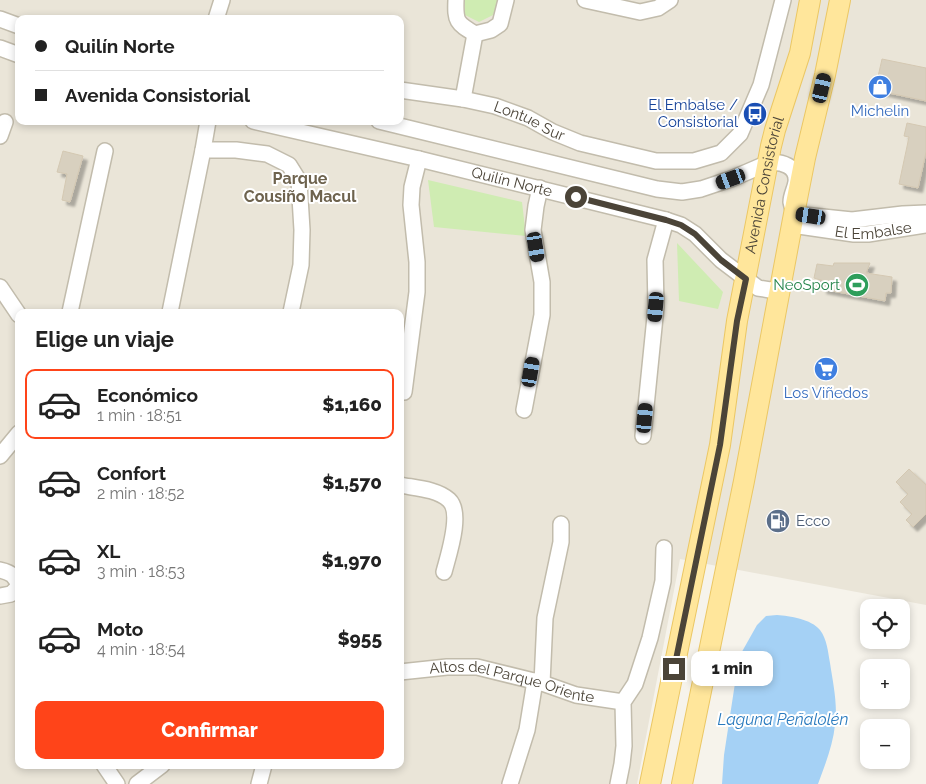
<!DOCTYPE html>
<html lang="es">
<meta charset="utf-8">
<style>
:root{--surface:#fff;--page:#f6f6f6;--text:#222;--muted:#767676;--line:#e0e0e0;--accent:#ff4419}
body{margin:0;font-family:Raleway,sans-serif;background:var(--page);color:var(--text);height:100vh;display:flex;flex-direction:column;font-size:19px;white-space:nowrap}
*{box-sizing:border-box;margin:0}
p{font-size:16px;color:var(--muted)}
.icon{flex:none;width:28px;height:28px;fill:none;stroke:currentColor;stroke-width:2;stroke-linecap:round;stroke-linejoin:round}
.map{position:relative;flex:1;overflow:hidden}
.sheet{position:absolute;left:15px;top:309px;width:389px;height:460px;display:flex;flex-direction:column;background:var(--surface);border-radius:10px;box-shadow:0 2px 8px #0003}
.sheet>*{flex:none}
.guide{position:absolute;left:15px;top:15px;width:389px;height:110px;border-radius:10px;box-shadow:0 2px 8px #0003;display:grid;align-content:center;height:110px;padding:0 20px;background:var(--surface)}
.fabs{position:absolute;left:860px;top:599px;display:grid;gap:10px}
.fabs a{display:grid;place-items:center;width:50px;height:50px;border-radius:10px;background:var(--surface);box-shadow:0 2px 8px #0003;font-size:25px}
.end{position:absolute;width:22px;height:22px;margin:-11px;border:6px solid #4b4438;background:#fff;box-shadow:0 0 0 2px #fff}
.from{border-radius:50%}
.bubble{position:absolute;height:35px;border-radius:10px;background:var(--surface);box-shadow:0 2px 8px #0003;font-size:16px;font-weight:800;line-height:35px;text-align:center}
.car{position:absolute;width:15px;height:30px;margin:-15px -8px;border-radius:6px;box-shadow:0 0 4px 1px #0007;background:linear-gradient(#222 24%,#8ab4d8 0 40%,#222 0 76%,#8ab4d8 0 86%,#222 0)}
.guide b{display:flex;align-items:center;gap:18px;height:48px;font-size:19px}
.guide b+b{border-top:1px solid var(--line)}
.guide i{width:12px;height:12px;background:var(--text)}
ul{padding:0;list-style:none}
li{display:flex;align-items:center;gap:15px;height:70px;margin:0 10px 8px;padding:0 10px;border:2px solid transparent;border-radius:10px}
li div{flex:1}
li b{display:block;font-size:19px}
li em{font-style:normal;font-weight:800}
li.on{border-color:var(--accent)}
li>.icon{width:45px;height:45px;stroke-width:1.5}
h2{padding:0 20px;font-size:22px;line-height:60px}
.button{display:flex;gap:10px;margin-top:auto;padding:10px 20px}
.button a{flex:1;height:58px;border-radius:10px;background:var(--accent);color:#fff;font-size:20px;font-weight:800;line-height:58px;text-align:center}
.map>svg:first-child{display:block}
</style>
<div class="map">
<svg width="926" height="784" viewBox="0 0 926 784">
<defs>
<filter id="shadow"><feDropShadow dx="4.5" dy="4.5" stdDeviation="1" flood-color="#0004"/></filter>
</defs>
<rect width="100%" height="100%" fill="#f6f3eb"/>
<!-- residential -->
<path fill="#eae5d8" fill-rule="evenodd" d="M 0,0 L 926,0 L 926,605 L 680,559 L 637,784 L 0,784 ZM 19,19 L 400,19 L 400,121 L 19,121 ZM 19,312 L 400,312 L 400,765 L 19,765 Z"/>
<!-- green -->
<g fill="#cfecb2">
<polygon points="464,0 498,0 493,15 479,22 465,15"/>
<polygon points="428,180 522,202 526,236 434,227"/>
<polygon points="677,243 723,292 718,309 679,301"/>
</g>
<!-- water -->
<path fill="#a5d1f5" d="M 777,615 C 790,616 811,619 820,630 C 827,639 828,652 830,663 C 833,683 838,705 835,725 C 833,745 825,765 818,784 L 722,784 L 724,755 L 739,657 L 757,625 L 766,616 Z"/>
<!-- building -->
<g fill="#d8d0bf" stroke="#d4c8b2" filter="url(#shadow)">
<polygon points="882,59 926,68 926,101 875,90"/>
<polygon points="907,123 926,127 926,152 918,188 899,184 909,137 904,136"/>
<polygon points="63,151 83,156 70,202 62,200 67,174 57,172"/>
<polygon points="834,263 870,263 866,273 892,277 891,293 886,293 885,301 822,289 824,281 814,278 817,264 833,266"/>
<polygon points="909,469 926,485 926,514 913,527 906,520 912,514 900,502 908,494 896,482"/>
</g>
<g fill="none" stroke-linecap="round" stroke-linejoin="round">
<!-- minor casing -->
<g stroke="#c2bcac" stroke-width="18">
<g id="minor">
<path d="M 456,0 C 455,22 457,23 475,34 L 491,30 L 500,24 L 506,0"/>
<polyline points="585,0 640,12 658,8 670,0"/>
<polyline points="0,19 19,26"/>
<polyline points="216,19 222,0"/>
<polyline points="0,48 19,55"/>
<path id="s1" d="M 400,90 L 463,99 L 495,106 L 528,118 L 553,132 L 580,143 L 656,161 L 694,161 L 721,153 L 740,134 L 761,85 L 783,0"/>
<polyline points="463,99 475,34"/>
<path id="s2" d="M 253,121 L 419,159 L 666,220 L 681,225 L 695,234 L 721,260 L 758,288 L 770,290 L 779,289"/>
<path d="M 379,121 L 657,189 L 682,192 L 701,189 L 731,179 L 768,163 C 781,161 798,166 796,182 C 795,189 791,195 791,202 C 792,206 793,210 794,214 L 852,220 L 903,214 L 926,213"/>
<polyline points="0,136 5,122"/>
<polyline points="203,150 208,121"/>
<path id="s3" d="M 792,225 L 854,234 L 868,234 L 926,225"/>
<polyline points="0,287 19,315"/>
<polyline points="70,312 105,151"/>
<polyline points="170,312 203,150 236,150 267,154 289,165 299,181 302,230 301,265 291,312"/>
<polyline points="404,392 417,292 417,262 411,205 412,187 419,159"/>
<polyline points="524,410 542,315 542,282 533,230 536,206 540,188"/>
<polyline points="643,436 656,307 655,260 666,220"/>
<polyline points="0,456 19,433"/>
<path d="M 400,485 C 415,488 437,489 449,500 C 463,513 448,556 444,572"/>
<path d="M 0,570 C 10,572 17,576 18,587"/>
<polyline points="0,596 11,594 18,587"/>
<path id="s4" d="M 400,672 L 447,667 L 477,667 L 542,683 L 576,695 L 623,702"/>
<polyline points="542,683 545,618 561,542 561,524"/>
<polyline points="104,765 117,784"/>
<polyline points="137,784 162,765"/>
<polyline points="259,784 264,765"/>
<polyline points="510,784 527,730 535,681"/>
<polyline points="618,784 622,764 624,746 623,702 635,684 650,638 663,581 664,548"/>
</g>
</g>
<!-- major casing -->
<g stroke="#ebc764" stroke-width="22">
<g id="major">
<path id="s5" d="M 650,784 L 720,445 L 737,321 L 771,146 L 775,130 L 800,53 L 810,0"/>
<polyline points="682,784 744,481 794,214 805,158 825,75 840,0"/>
</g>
</g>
<!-- minor -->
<use href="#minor" stroke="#fff" stroke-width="15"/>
<!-- major -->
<use href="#major" stroke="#ffe69b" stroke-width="20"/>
</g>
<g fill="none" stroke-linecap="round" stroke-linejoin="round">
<!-- route -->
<polyline stroke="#4b4438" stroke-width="6" points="576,197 666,220 681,225 695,234 721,260 746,279 737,321 720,445 674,669"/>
</g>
<!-- icons -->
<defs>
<g id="shop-disc" transform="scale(1.25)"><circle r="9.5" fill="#3f7fe0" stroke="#fff"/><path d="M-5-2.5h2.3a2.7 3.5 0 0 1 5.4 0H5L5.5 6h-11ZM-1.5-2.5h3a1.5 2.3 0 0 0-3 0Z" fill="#fff"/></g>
<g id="bus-disc" transform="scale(1.25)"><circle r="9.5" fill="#1a4fb4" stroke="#fff"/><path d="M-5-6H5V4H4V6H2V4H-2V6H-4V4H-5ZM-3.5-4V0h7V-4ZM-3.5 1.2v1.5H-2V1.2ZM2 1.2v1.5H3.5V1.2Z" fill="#fff"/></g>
<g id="stadium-disc" transform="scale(1.25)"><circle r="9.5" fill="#2e9e5b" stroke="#fff"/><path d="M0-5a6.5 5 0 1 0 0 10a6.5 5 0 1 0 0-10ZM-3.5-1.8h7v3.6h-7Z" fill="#fff"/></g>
<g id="supermarket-disc" transform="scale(1.25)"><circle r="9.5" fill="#3f7fe0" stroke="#fff"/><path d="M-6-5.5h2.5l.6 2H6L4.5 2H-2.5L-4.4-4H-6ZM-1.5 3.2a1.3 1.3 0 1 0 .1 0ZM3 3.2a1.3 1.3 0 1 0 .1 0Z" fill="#fff"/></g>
<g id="fuel-disc" transform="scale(1.25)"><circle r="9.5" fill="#5c6f8a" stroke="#fff"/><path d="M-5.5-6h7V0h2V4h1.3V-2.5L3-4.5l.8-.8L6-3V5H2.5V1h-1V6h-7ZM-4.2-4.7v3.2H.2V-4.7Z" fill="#fff"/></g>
</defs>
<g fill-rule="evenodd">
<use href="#shop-disc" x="880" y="87"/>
<use href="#bus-disc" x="755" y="114"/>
<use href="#stadium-disc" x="857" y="285"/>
<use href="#supermarket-disc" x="826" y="369"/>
<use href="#fuel-disc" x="778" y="521"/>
</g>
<g text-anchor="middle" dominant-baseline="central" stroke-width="4" stroke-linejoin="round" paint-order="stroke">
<!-- transit labels -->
<g font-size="15" fill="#164399" stroke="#fff" text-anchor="end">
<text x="738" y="105">El Embalse /<tspan x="738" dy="17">Consistorial</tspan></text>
</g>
<!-- shop labels -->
<g font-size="15" fill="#366cbe" stroke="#fff">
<text x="880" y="111">Michelin</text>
<text x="826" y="393">Los Viñedos</text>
</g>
<!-- street labels -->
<g font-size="15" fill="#4b4438" stroke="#fff">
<text stroke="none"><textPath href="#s1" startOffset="134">Lontue Sur</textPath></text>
<text stroke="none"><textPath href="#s2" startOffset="266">Quilín Norte</textPath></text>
<text stroke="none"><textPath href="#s5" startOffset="610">Avenida Consistorial</textPath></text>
<text stroke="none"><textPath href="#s3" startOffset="82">El Embalse</textPath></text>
<text stroke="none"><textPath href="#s4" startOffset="114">Altos del Parque Oriente</textPath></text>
</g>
<!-- leisure labels -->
<g font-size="15" fill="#27864d" stroke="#fff" text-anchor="end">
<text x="840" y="285">NeoSport</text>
</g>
<!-- service labels -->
<g font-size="15" fill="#4e5e75" stroke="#fff" text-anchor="start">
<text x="796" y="521">Ecco</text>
</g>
<!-- neighbourhood labels -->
<g font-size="16" font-weight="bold" fill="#6e634e" stroke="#fff">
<text x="300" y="178">Parque<tspan x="300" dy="18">Cousiño Macul</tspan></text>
</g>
<!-- water labels -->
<g font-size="16" font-style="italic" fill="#297abe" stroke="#fff">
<text x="783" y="719">Laguna Peñalolén</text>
</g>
</g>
</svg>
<div class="fabs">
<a><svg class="icon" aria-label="locate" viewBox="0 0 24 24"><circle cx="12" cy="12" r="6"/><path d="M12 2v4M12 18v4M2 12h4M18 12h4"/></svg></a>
<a>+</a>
<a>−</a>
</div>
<i class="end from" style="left:576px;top:197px"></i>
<i class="end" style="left:674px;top:669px"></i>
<div class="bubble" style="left:691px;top:651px;width:82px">1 min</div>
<i class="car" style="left:822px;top:88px;rotate:13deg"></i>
<i class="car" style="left:731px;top:179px;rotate:250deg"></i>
<i class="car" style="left:811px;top:216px;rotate:279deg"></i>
<i class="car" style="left:536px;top:247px;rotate:171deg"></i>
<i class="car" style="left:656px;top:307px;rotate:185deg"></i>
<i class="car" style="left:531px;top:372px;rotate:10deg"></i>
<i class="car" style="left:645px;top:418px;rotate:5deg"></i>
<div class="guide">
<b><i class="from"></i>Quilín Norte</b>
<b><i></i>Avenida Consistorial</b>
</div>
<section class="sheet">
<h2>Elige un viaje</h2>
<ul>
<li class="on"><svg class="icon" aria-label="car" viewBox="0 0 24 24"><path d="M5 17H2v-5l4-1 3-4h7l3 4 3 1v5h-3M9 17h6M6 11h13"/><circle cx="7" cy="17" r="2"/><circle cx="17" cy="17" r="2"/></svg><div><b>Económico</b><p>1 min · 18:51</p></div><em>$1,160</em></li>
<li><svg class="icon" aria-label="car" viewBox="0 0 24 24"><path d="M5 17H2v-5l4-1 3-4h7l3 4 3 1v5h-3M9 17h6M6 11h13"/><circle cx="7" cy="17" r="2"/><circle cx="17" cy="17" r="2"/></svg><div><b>Confort</b><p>2 min · 18:52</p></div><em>$1,570</em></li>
<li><svg class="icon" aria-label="car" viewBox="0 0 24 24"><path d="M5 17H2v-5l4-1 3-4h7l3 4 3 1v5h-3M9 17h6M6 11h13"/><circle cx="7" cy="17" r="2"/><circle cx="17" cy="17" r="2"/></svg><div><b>XL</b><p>3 min · 18:53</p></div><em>$1,970</em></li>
<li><svg class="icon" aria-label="car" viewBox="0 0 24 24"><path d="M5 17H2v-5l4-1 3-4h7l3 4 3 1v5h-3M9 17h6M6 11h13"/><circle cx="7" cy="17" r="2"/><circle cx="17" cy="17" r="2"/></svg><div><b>Moto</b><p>4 min · 18:54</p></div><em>$955</em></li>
</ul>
<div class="button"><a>Confirmar</a></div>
</section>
</div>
